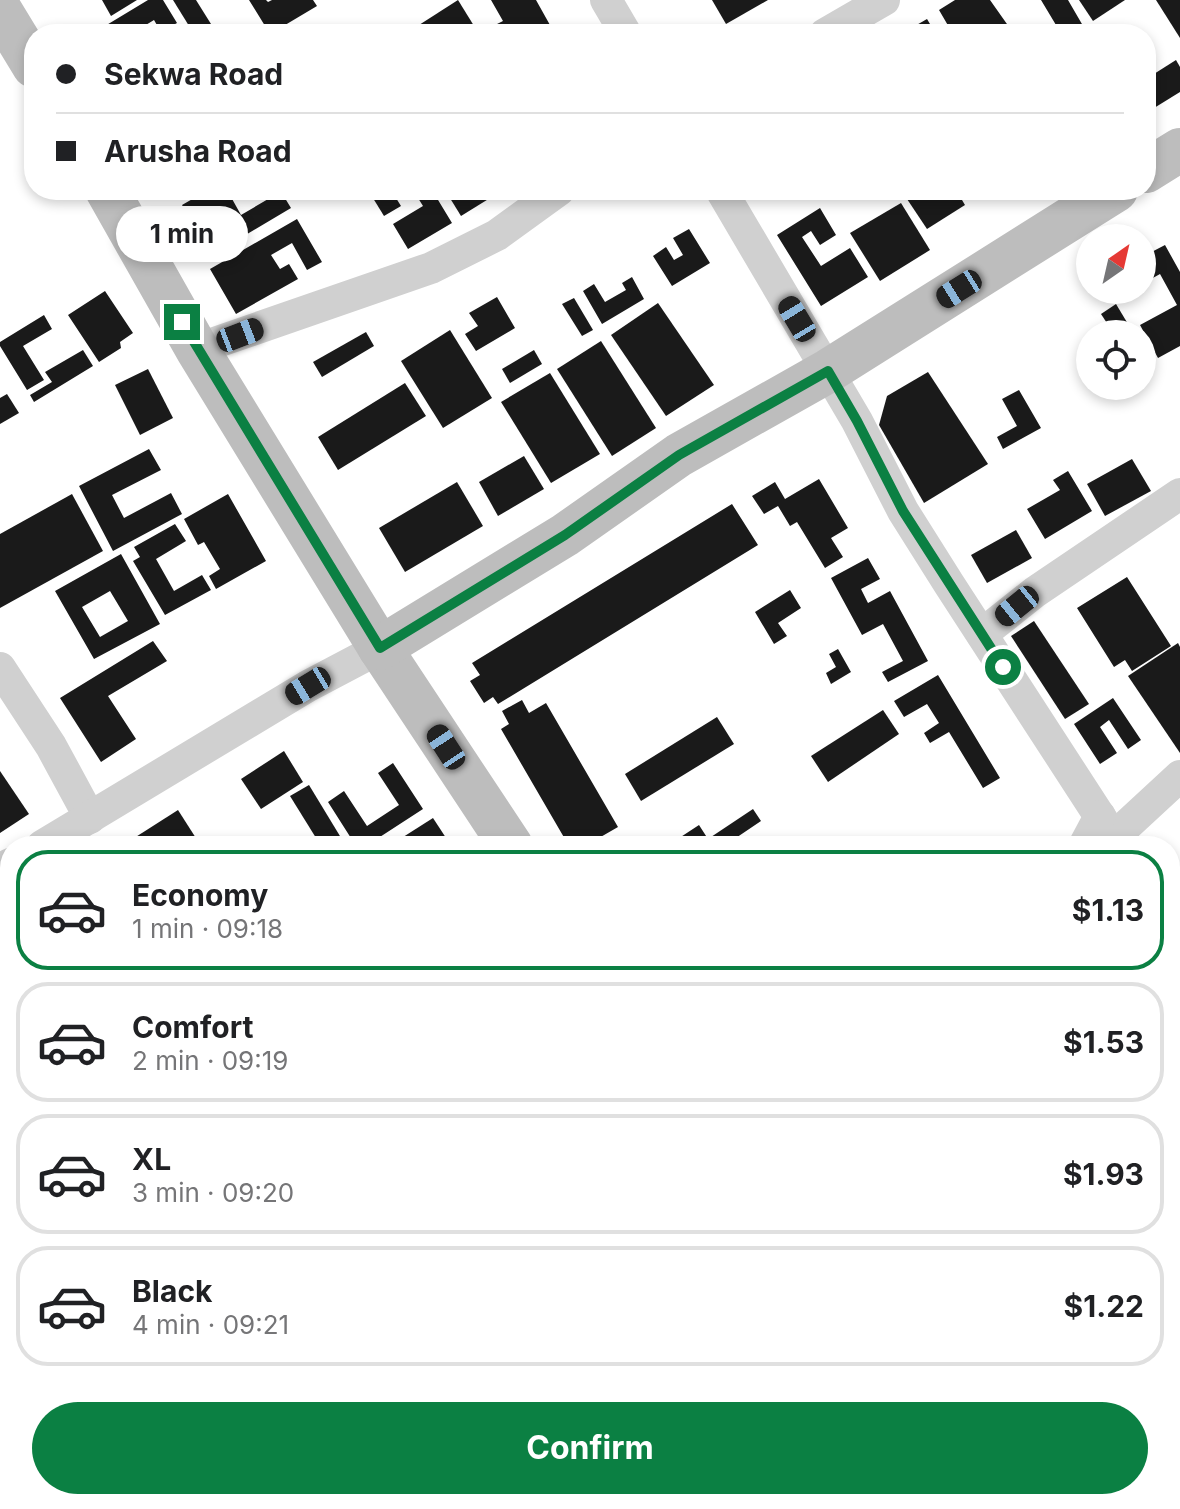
<!DOCTYPE html>
<meta charset="utf-8">
<style>
:root{--surface:#fff;--page:#f6f6f6;--text:#202124;--muted:#757577;--line:#e0e0e0;--accent:#0b8043}
body{margin:0;font-family:Inter,sans-serif;background:var(--page);color:var(--text);height:100vh;display:flex;flex-direction:column;font-size:30px;white-space:nowrap}
*{box-sizing:border-box;margin:0}
p{font-size:26px;color:var(--muted)}
.icon{flex:none;width:44px;height:44px;fill:none;stroke:currentColor;stroke-width:2;stroke-linecap:round;stroke-linejoin:round}
.map{position:relative;flex:1;overflow:hidden}
.side{position:absolute;left:0px;top:836px;width:1180px;height:674px;display:flex;flex-direction:column;background:var(--surface);border-radius:32px 32px 0 0;box-shadow:0 4px 12px #0003}
.side>*{flex:none}
.guide{position:absolute;left:24px;top:24px;width:1132px;height:176px;border-radius:32px;box-shadow:0 4px 12px #0003;display:grid;align-content:center;height:176px;padding:0 32px;background:var(--surface)}
.needle{width:52px;rotate:34deg}
.buttons{position:absolute;left:1076px;top:224px;display:grid;gap:16px}
.buttons a{display:grid;place-items:center;width:80px;height:80px;border-radius:50%;background:var(--surface);box-shadow:0 4px 12px #0003;font-size:40px}
.end{position:absolute;width:36px;height:36px;margin:-18px;border:10px solid #0b8043;background:#fff;box-shadow:0 0 0 4px #fff}
.from{border-radius:50%}
.bubble{position:absolute;height:56px;border-radius:28px;background:var(--surface);box-shadow:0 4px 12px #0003;font-size:26px;font-weight:700;line-height:56px;text-align:center}
.car{position:absolute;width:24px;height:48px;margin:-24px -12px;border-radius:10px;box-shadow:0 0 6px 2px #0007;background:linear-gradient(#222 24%,#8ab4d8 0 40%,#222 0 76%,#8ab4d8 0 86%,#222 0)}
.guide b{display:flex;align-items:center;gap:28px;height:76px;font-size:30px}
.guide b+b{border-top:2px solid var(--line)}
.guide i{width:20px;height:20px;background:var(--text)}
ul{padding:14px 0 0;list-style:none}
li{display:flex;align-items:center;gap:24px;height:120px;margin:0 16px 12px;padding:0 16px;border:4px solid var(--line);border-radius:32px}
li div{flex:1}
li b{display:block;font-size:30px}
li em{font-style:normal;font-weight:700}
li.on{border-color:var(--accent)}
li>.icon{width:72px;height:72px;stroke-width:1.5}
.action{display:flex;gap:16px;margin-top:auto;padding:16px 32px}
.action a{flex:1;height:92px;border-radius:48px;background:var(--accent);color:#fff;font-size:32px;font-weight:700;line-height:92px;text-align:center}
.map>svg:first-child{display:block}
</style>
<div class="map">
<svg width="1180" height="1509" viewBox="0 0 1180 1509">
<rect width="100%" height="100%" fill="#fff"/>
<!-- building -->
<g fill="#1a1a1a" fill-rule="evenodd">
<polygon points="102,0 137,0 111,16"/>
<polygon points="148,0 163,0 177,23 161,32 154,20 131,34 103,34 100,29"/>
<polygon points="173,0 196,0 211,24 194,34"/>
<polygon points="249,0 266,0 268,2 272,0 313,0 317,6 270,34"/>
<polygon points="458,0 479,34 424,34 419,25"/>
<polygon points="491,0 536,0 555,34 495,34 491,27 503,21"/>
<polygon points="712,0 768,0 726,24"/>
<polygon points="955,0 990,0 1014,34 986,34 980,24 963,34 953,34 939,10"/>
<polygon points="1041,0 1068,0 1086,31 1081,34 1040,34 1056,25"/>
<polygon points="1079,0 1125,0 1093,21"/>
<polygon points="1156,0 1180,0 1180,38"/>
<polygon points="927,19 936,34 901,34"/>
<polygon points="1176,60 1180,67 1180,92 1146,113 1146,79"/>
<polygon points="208,190 242,190 231,197 241,215 275,195 272,190 280,190 291,208 212,255 182,205"/>
<polygon points="296,190 319,190 301,200"/>
<polygon points="368,190 391,190 401,206 384,216"/>
<polygon points="413,190 432,190 452,223 408,249 393,224 423,206"/>
<polygon points="445,190 503,190 461,216"/>
<polygon points="901,190 956,190 965,205 927,229"/>
<polygon points="901,203 930,250 880,281 850,233"/>
<polygon points="820,208 836,235 820,245 811,231 802,237 821,266 850,248 868,277 821,306 777,235"/>
<polygon points="297,219 322,262 307,270 292,243 271,255 280,269 289,264 298,279 236,314 210,269"/>
<polygon points="689,229 710,263 672,286 653,256 666,247 674,260 683,255 673,238"/>
<polygon points="1165,245 1180,272 1180,346 1158,358 1140,325 1177,305 1160,274 1142,284 1142,257"/>
<polygon points="632,277 644,299 602,324 583,291 594,284 605,302 626,290 622,283"/>
<polygon points="105,291 133,333 120,342 121,348 99,362 68,315"/>
<polygon points="497,297 515,328 476,351 465,334 478,326 469,313"/>
<polygon points="574,298 593,330 582,336 562,304"/>
<polygon points="658,303 714,385 666,416 611,335"/>
<polygon points="1116,304 1134,334 1114,334 1101,314"/>
<polygon points="44,315 52,329 23,346 44,380 27,390 0,346 0,342"/>
<polygon points="450,330 492,398 443,428 401,361"/>
<polygon points="366,332 374,346 322,377 313,362"/>
<polygon points="601,341 656,428 612,456 557,369"/>
<polygon points="83,350 93,366 34,402 30,395 52,382 45,372"/>
<polygon points="534,350 542,364 510,383 502,369"/>
<polygon points="148,369 173,418 140,435 115,385"/>
<polygon points="928,372 988,464 924,503 879,425 887,396"/>
<polygon points="550,373 600,454 551,483 501,402"/>
<polygon points="405,383 426,416 338,470 318,437"/>
<polygon points="1019,390 1041,428 1003,449 997,437 1017,426 1002,399"/>
<polygon points="7,394 19,413 0,424 0,398"/>
<polygon points="149,449 161,470 112,495 124,518 171,493 182,514 113,551 79,486"/>
<polygon points="524,456 544,489 498,516 479,482"/>
<polygon points="1132,459 1151,491 1105,516 1087,484"/>
<polygon points="1068,471 1092,511 1045,539 1027,509 1060,490 1053,480"/>
<polygon points="819,479 848,528 831,538 843,557 825,568 797,522 790,526 778,506 764,514 752,496 775,482 785,499"/>
<polygon points="457,482 483,526 405,572 379,528"/>
<polygon points="72,494 103,551 0,608 0,534"/>
<polygon points="228,494 266,561 216,589 209,576 220,569 204,542 198,545 184,519"/>
<polygon points="732,504 758,545 498,704 493,697 484,703 470,681 480,675 472,663"/>
<polygon points="175,524 186,541 156,559 174,591 202,575 211,590 165,615 133,561 140,557 134,547"/>
<polygon points="1016,530 1032,558 987,583 971,555"/>
<path d="M 121,554 L 160,624 L 94,659 L 55,591 ZM 110,591 L 128,621 L 100,637 L 82,607 Z"/>
<polygon points="868,558 880,579 861,589 868,603 890,591 928,661 888,682 882,672 903,661 883,624 862,635 831,578"/>
<polygon points="1127,577 1171,646 1132,671 1125,660 1114,667 1077,608"/>
<polygon points="790,590 801,608 778,623 787,636 774,644 755,612"/>
<polygon points="1034,621 1089,704 1065,719 1011,636"/>
<polygon points="153,641 167,661 108,696 136,739 101,762 60,698"/>
<polygon points="1178,643 1180,647 1180,753 1128,676"/>
<polygon points="838,649 851,672 831,684 826,673 836,667 829,654"/>
<polygon points="938,675 1000,778 983,788 949,732 930,743 924,733 939,723 927,704 904,717 894,701"/>
<polygon points="1113,698 1141,740 1128,749 1109,720 1100,727 1117,753 1100,764 1074,724"/>
<polygon points="522,700 529,713 546,703 618,827 585,846 569,846 501,729 509,724 502,711"/>
<polygon points="883,710 899,734 828,782 811,756"/>
<polygon points="717,717 734,744 641,801 625,774"/>
<polygon points="284,751 303,782 261,809 241,779"/>
<polygon points="393,763 423,809 366,846 356,846 328,802 344,791 367,826 399,805 378,773"/>
<polygon points="0,771 29,814 0,833"/>
<polygon points="309,785 346,846 321,846 290,796"/>
<polygon points="753,809 761,821 724,846 667,846 699,825 708,839"/>
<polygon points="178,810 201,846 134,846 131,840"/>
<polygon points="433,818 450,844 447,846 389,846"/>
<polygon points="10,930 10,975 0,981 0,936"/>
<polygon points="7,1044 10,1050 10,1063 0,1069 0,1049"/>
<polygon points="1180,1059 1180,1140 1170,1146 1170,1065"/>
<polygon points="1180,1204 1180,1265 1170,1247 1170,1210"/>
<polygon points="0,1274 10,1289 10,1292 0,1298"/>
<polygon points="51,1500 82,1500 87,1509 36,1509"/>
<polygon points="738,1500 743,1500 747,1506 757,1500 773,1500 779,1509 731,1509 729,1506"/>
</g>
<g fill="none" stroke-linecap="round" stroke-linejoin="round">
<!-- street -->
<g stroke="#d0d0d0" stroke-width="32">
<polyline points="606,0 626,34"/>
<polyline points="825,34 884,0"/>
<polyline points="721,190 857,421 903,511 949,584 1119,846"/>
<polyline points="197,349 431,268 497,235 559,190"/>
<polyline points="982,634 1035,592 1180,494"/>
<polyline points="0,668 51,746 90,818"/>
<polyline points="1114,837 1180,776"/>
<polyline points="42,846 308,686 380,648"/>
<polyline points="1084,846 1100,816"/>
<polyline points="0,870 10,864"/>
<polyline points="1170,924 1180,939"/>
<polyline points="1170,1009 1180,1008"/>
<polyline points="0,1180 10,1198"/>
<polyline points="196,1500 201,1509"/>
<polyline points="455,1509 466,1500"/>
<polyline points="598,1509 615,1500"/>
</g>
<!-- secondary -->
<g stroke="#bdbdbd" stroke-width="44">
<polyline points="0,10 34,66"/>
<polyline points="1146,171 1180,150"/>
<polyline points="107,190 197,349 380,648 511,846"/>
<polyline points="380,648 565,535 679,455 828,371 1116,190"/>
<polyline points="921,1500 927,1509"/>
</g>
</g>
<g fill="none" stroke-linecap="round" stroke-linejoin="round">
<!-- route -->
<polyline stroke="#0b8043" stroke-width="10" points="182,322 380,648 565,535 679,455 828,371 857,421 903,511 1003,667"/>
</g>
</svg>
<div class="buttons">
<a><svg class="needle" viewBox="-14 -14 28 28"><path d="M0-13l5 13h-10z" fill="#e53935"/><path d="M0 13l5-13h-10z" fill="#757577"/></svg></a>
<a><svg class="icon" aria-label="locate" viewBox="0 0 24 24"><circle cx="12" cy="12" r="6"/><path d="M12 2v4M12 18v4M2 12h4M18 12h4"/></svg></a>
</div>
<i class="end from" style="left:1003px;top:667px"></i>
<i class="end" style="left:182px;top:322px"></i>
<div class="bubble" style="left:116px;top:206px;width:132px">1 min</div>
<i class="car" style="left:959px;top:289px;rotate:238deg"></i>
<i class="car" style="left:797px;top:319px;rotate:329deg"></i>
<i class="car" style="left:240px;top:335px;rotate:69deg"></i>
<i class="car" style="left:1017px;top:606px;rotate:231deg"></i>
<i class="car" style="left:308px;top:686px;rotate:239deg"></i>
<i class="car" style="left:446px;top:747px;rotate:327deg"></i>
<div class="guide">
<b><i class="from"></i>Sekwa Road</b>
<b><i></i>Arusha Road</b>
</div>
<section class="side">
<ul>
<li class="on"><svg class="icon" aria-label="car" viewBox="0 0 24 24"><path d="M5 17H2v-5l4-1 3-4h7l3 4 3 1v5h-3M9 17h6M6 11h13"/><circle cx="7" cy="17" r="2"/><circle cx="17" cy="17" r="2"/></svg><div><b>Economy</b><p>1 min · 09:18</p></div><em>$1.13</em></li>
<li><svg class="icon" aria-label="car" viewBox="0 0 24 24"><path d="M5 17H2v-5l4-1 3-4h7l3 4 3 1v5h-3M9 17h6M6 11h13"/><circle cx="7" cy="17" r="2"/><circle cx="17" cy="17" r="2"/></svg><div><b>Comfort</b><p>2 min · 09:19</p></div><em>$1.53</em></li>
<li><svg class="icon" aria-label="car" viewBox="0 0 24 24"><path d="M5 17H2v-5l4-1 3-4h7l3 4 3 1v5h-3M9 17h6M6 11h13"/><circle cx="7" cy="17" r="2"/><circle cx="17" cy="17" r="2"/></svg><div><b>XL</b><p>3 min · 09:20</p></div><em>$1.93</em></li>
<li><svg class="icon" aria-label="car" viewBox="0 0 24 24"><path d="M5 17H2v-5l4-1 3-4h7l3 4 3 1v5h-3M9 17h6M6 11h13"/><circle cx="7" cy="17" r="2"/><circle cx="17" cy="17" r="2"/></svg><div><b>Black</b><p>4 min · 09:21</p></div><em>$1.22</em></li>
</ul>
<div class="action"><a>Confirm</a></div>
</section>
</div>
